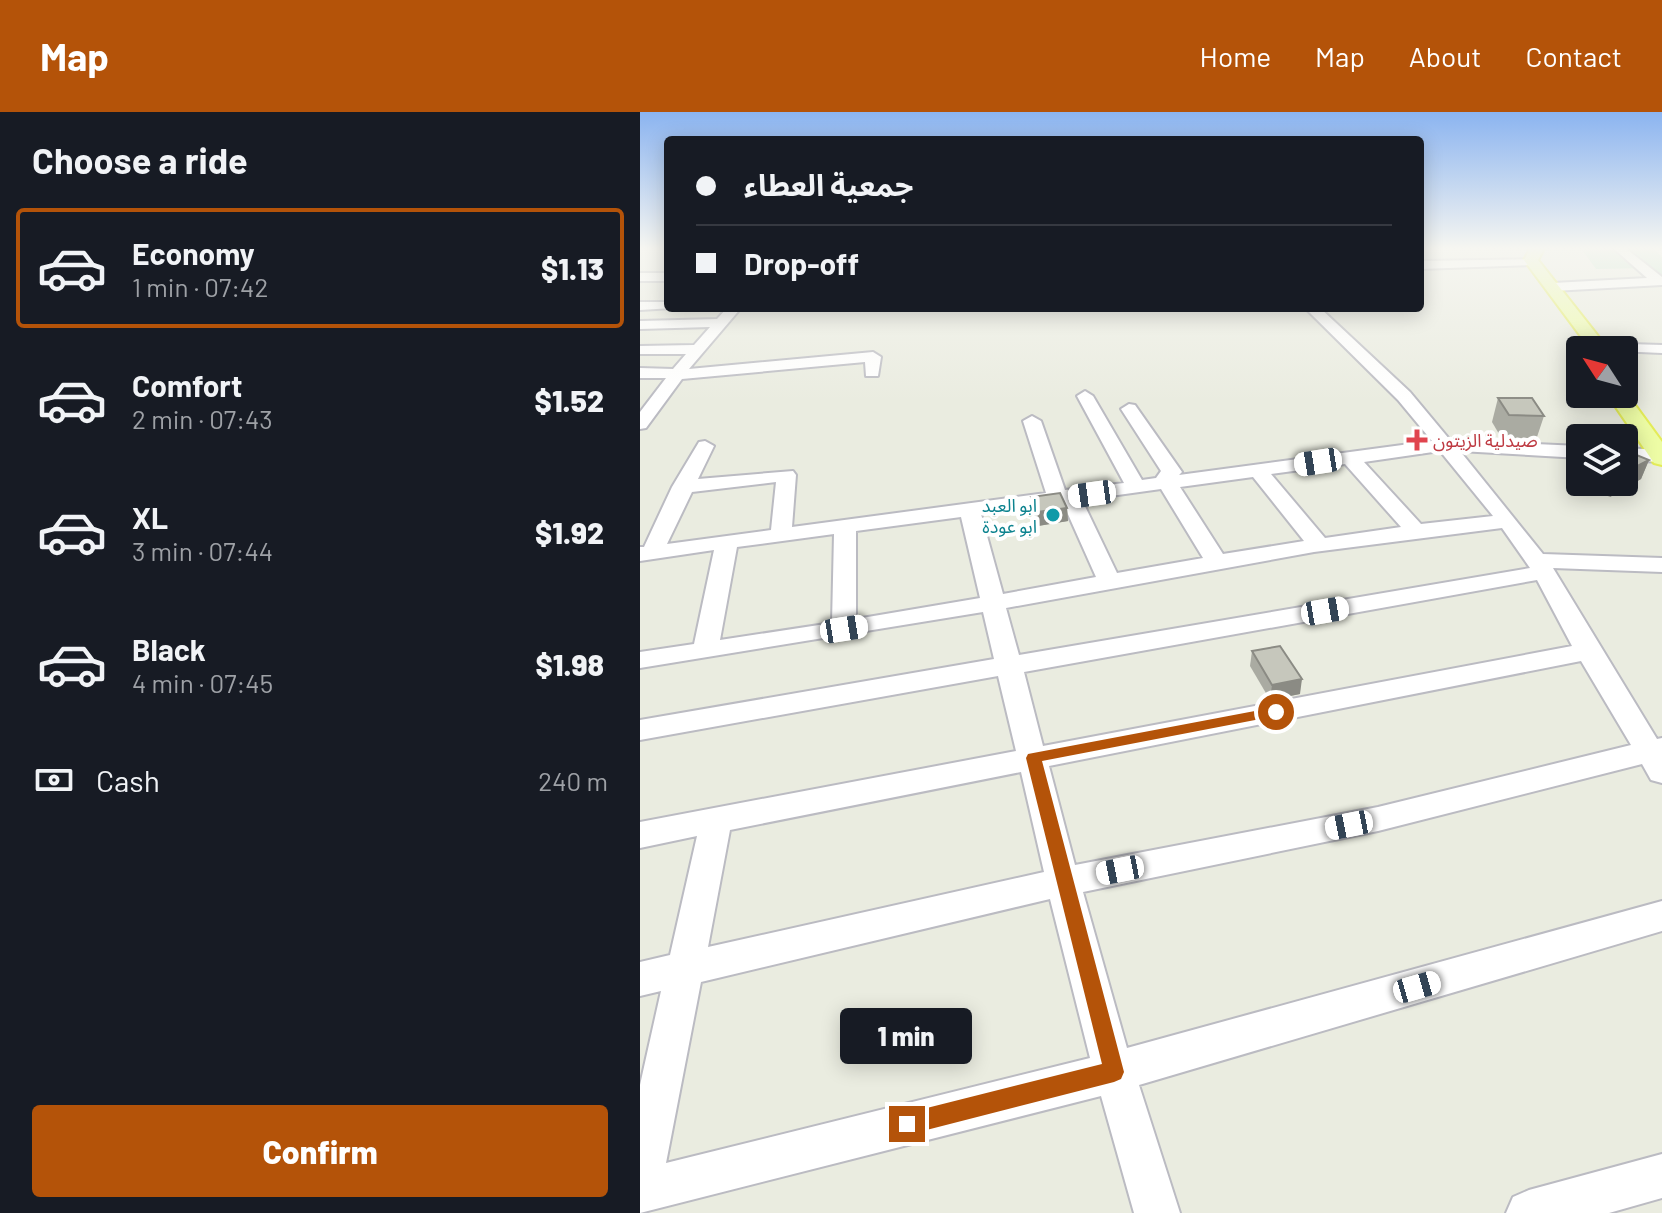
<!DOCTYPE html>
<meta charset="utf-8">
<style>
:root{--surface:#171b24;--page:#20242c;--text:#f1f3f6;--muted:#9ea1a6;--line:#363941;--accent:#b45309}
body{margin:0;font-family:Barlow,"Noto Sans Arabic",sans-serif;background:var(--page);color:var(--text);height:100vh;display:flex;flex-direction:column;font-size:30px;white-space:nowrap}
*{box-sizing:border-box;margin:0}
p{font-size:26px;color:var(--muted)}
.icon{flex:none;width:44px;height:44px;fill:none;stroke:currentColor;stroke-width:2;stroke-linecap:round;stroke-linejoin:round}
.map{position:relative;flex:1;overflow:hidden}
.panel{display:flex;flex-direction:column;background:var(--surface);width:640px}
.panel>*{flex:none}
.hud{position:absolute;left:24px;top:24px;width:760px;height:176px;border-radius:8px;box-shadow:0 4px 20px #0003;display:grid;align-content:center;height:176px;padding:0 32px;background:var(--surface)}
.needle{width:52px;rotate:306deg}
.buttons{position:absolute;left:926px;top:224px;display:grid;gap:16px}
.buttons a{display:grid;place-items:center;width:72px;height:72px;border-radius:8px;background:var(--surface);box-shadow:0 4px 20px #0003;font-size:40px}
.end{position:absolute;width:36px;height:36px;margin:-18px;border:10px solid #b45309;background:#fff;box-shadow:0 0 0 4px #fff}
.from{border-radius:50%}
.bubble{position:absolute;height:56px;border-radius:8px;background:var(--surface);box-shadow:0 4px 20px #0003;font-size:26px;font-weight:800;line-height:56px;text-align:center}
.car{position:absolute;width:24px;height:48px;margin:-24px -12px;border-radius:10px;box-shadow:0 0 6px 2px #0007;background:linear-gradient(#fff 24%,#345 0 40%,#fff 0 76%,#345 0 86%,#fff 0)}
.hud b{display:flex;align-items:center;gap:28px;height:76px;font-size:30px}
.hud b+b{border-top:2px solid var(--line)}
.hud i{width:20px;height:20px;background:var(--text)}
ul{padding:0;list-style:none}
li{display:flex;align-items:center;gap:24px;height:120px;margin:0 16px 12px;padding:0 16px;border:4px solid transparent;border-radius:8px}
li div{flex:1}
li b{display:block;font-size:30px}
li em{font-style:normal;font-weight:800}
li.selected{border-color:var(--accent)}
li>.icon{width:72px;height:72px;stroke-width:1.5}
h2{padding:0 32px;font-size:36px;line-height:96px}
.pay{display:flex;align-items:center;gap:20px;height:88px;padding:0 32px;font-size:30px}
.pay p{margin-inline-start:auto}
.primary-button{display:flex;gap:16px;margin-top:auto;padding:16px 32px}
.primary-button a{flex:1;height:92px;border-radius:8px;background:var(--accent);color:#fff;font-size:32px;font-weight:800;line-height:92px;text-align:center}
header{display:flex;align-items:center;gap:48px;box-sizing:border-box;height:112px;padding:0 40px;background:var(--accent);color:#fff}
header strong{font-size:38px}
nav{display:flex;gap:44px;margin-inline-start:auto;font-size:28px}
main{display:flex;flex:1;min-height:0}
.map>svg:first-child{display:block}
</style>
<header>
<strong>Map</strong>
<nav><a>Home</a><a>Map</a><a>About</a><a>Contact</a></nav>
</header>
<main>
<section class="panel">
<h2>Choose a ride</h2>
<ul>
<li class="selected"><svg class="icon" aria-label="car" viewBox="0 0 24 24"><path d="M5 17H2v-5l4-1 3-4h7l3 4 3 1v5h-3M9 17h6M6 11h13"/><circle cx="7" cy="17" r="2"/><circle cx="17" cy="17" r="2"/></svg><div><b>Economy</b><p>1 min · 07:42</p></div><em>$1.13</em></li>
<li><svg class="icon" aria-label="car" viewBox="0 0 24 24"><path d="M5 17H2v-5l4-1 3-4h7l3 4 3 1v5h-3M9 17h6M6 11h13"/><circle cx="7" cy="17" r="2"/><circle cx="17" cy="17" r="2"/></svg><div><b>Comfort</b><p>2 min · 07:43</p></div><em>$1.52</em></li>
<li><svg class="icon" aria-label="car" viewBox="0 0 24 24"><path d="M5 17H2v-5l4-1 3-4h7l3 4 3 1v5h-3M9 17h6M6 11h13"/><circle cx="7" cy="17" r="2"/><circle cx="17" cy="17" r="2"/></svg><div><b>XL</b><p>3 min · 07:44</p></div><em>$1.92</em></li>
<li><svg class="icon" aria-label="car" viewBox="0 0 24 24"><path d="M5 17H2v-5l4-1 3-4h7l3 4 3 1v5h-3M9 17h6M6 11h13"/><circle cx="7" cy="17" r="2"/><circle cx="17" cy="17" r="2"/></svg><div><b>Black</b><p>4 min · 07:45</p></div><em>$1.98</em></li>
</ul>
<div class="pay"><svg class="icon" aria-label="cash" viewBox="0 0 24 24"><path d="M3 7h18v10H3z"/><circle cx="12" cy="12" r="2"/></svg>Cash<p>240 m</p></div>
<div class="primary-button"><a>Confirm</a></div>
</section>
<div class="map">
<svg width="1022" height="1101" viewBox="0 0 1022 1101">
<rect width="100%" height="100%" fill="#eaece0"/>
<!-- green -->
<polygon fill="#bde3c9" points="940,135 1022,135 1015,138 1022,145 1022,167 1007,156 956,157"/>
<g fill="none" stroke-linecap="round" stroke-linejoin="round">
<!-- minor casing -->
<g stroke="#bbbbc2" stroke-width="4">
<g id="minor">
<polygon points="972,135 984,135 1022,165 1022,173 913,179 907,175 913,171 1007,166"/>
<polygon points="896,147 896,151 892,153 780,157 780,149"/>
<rect x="0" y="161" width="28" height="8"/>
<polygon points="0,190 28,190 28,196 33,196 0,198"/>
<polygon points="87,196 101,196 49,257 233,240 241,245 238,264 226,264 225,250 42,267 6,316 0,317 0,300 26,266 0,266 0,256 33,257 46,242 0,242 0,234 54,233 70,215 0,217 0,209 77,207"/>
<path d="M 665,196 L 680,196 L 770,280 L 810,328 L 940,334 L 940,346 L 820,339 L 903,442 L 1022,446 L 1022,460 L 913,456 L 1017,627 L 1022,626 L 1022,671 L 1011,668 L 1002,652 L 738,719 L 443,780 L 487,936 L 1022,789 L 1022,819 L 499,973 L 540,1101 L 494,1101 L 461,984 L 0,1101 L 0,973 L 21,879 L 0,884 L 0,850 L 30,843 L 57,724 L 0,736 L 0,710 L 376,639 L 358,564 L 0,628 L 0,608 L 354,547 L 343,500 L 0,556 L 0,540 L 54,532 L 74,438 L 0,449 L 0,435 L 4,435 L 32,375 L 59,330 L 65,329 L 74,334 L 58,367 L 153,359 L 156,363 L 152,415 L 406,381 L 383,309 L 392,304 L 401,309 L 425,378 L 484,371 L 437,284 L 445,279 L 453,284 L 502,368 L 516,366 L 521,359 L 481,297 L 489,292 L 495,293 L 542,360 L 539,363 L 792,329 L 758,288 ZM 800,339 L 853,404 L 781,412 L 724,350 ZM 705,352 L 761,415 L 685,426 L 631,362 ZM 613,365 L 664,429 L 583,442 L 540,375 ZM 136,370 L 131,418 L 27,432 L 52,380 ZM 521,377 L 563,446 L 477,461 L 442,388 ZM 423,391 L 456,465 L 363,482 L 341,402 ZM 321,405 L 340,486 L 216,507 L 216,419 ZM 862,416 L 890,456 L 379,543 L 366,496 L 674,440 ZM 194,422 L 192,511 L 80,528 L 97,435 ZM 897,468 L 932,534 L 403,634 L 384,560 ZM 941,549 L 991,633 L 738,695 L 435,753 L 409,654 ZM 381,660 L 404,760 L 68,835 L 90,718 ZM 410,787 L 450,946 L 26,1051 L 61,870 Z"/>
<polygon points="958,231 1022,233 1022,241 953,238 953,232"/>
<polygon points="984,336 1022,338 1022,350 984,348"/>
<polygon points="1022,1042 1022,1086 969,1101 866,1101 873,1085 889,1078"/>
</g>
</g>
<!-- major casing -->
<g stroke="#e4ec59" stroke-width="4">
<g id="major">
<polygon points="891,135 905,135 898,148 969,238 951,238 884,148"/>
<polygon points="984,278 1022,330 1022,353 1014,351 967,282 984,282"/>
</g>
</g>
<!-- minor -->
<use href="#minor" fill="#fff" fill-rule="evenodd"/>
<!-- major -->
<use href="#major" fill="#edfca5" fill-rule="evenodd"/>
</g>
<!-- wall -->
<g fill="#aaaba2">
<polygon points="858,286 904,304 896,328 862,327 852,310"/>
<polygon points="1009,348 1001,367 970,385 950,376 953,370 984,370"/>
<polygon points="391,385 427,396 428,409 398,414 392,398"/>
<polygon points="612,539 660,582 630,588 610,554"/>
</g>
<!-- shaded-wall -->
<g fill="#8b8b84">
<polygon points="1009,348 1001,367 970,385 975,370 984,370 984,361"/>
<polygon points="427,396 428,409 398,414 397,400"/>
<polygon points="662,567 660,582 630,588 632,573"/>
</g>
<!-- building -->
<g fill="#c6c7bc" stroke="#8b8b84" stroke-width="2">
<polygon points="858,286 892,286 904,304 869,303"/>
<polygon points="989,340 1009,348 984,361 984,343"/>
<polygon points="420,381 427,396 397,400 391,385"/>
<polygon points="640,534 662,567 632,573 612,539"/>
</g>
<!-- sky -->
<linearGradient id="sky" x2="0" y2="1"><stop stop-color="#8bb4f0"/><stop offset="0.47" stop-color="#f6f6f1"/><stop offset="1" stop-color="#f6f6f1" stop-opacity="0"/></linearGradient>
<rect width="1022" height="290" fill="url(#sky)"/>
<!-- route -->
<polygon fill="#b45309" points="636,595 641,597 641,603 402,649 484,960 481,967 474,970 267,1023 259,1019 256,1012 259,1005 267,1001 462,952 386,646 388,642"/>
<!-- markers -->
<path fill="#e0444e" stroke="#fff" stroke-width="3" d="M773 316h8v8h8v8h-8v8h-8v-8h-8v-8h8z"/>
<circle fill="#0f9aa8" stroke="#fff" stroke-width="3" cx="413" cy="403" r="8"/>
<g text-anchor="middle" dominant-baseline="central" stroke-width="8" stroke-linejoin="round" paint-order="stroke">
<!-- far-health labels -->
<g font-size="18" fill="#be3a42" stroke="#fff" text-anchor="start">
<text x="793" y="328">صيدلية الزيتون</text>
</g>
<!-- far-culture labels -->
<g font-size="18" fill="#0d838f" stroke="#fff" text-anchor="end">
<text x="397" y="393">ابو العبد<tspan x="397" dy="21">ابو عودة</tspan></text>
</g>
</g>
</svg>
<div class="buttons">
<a><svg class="needle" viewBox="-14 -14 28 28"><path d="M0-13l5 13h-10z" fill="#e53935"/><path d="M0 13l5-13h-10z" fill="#9ea1a6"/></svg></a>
<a><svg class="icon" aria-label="layers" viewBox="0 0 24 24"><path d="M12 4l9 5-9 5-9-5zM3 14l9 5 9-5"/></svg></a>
</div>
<i class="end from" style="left:636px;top:600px"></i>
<i class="end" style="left:267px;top:1012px"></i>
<div class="bubble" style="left:200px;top:896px;width:132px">1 min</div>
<i class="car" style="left:678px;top:350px;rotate:261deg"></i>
<i class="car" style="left:452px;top:382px;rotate:262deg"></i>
<i class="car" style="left:685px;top:499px;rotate:80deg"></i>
<i class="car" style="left:204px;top:517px;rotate:81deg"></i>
<i class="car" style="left:709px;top:713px;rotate:259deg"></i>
<i class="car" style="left:480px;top:758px;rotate:259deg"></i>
<i class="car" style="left:777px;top:875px;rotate:74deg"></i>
<div class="hud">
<b><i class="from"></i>جمعية العطاء</b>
<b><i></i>Drop-off</b>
</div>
</div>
</main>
